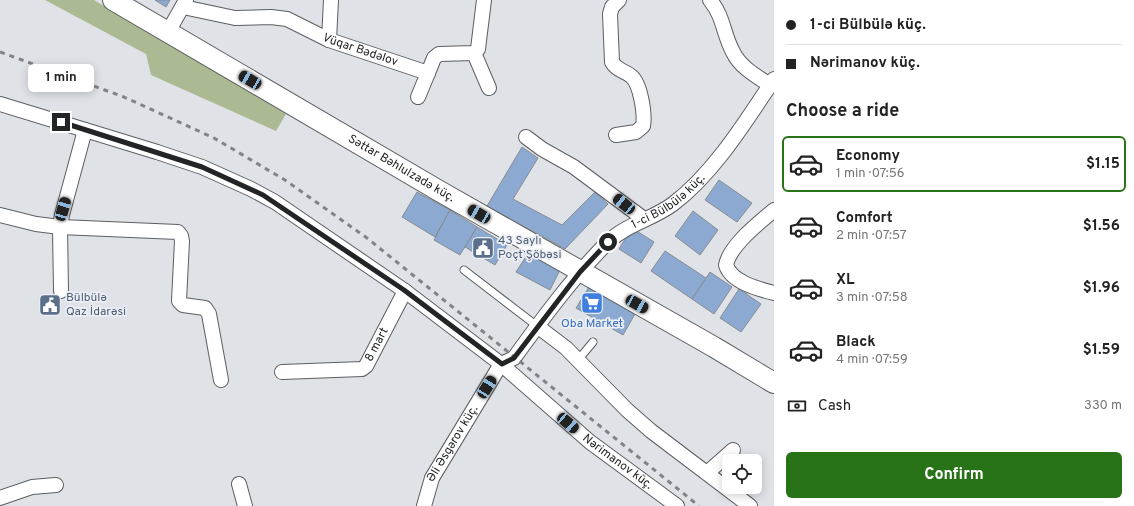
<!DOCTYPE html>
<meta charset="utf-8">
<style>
:root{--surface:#fff;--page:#f2f2f2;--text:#222;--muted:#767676;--line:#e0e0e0;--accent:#287317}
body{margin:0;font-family:Overpass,sans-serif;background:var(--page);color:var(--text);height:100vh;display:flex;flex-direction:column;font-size:15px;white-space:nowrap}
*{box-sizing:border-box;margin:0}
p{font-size:13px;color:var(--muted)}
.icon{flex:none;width:22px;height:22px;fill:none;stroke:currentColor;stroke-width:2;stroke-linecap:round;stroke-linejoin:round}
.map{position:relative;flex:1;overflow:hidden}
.details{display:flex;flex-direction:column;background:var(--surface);width:360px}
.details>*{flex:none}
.top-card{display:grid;align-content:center;height:88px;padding:0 12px;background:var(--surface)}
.controls{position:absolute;left:722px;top:454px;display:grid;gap:8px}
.controls a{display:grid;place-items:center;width:40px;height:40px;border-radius:6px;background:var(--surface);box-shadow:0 2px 10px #0003;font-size:20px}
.end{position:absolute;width:18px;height:18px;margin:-9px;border:5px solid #232425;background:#fff;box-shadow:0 0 0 2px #fff}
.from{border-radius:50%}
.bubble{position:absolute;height:28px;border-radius:6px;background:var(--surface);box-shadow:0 2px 10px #0003;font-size:13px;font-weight:700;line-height:28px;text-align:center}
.car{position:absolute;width:12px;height:24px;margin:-12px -6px;border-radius:5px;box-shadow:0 0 3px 1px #0007;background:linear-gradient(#222 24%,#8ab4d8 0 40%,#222 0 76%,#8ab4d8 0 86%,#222 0)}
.top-card b{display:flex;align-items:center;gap:14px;height:38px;font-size:15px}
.top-card b+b{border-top:1px solid var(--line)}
.top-card i{width:10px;height:10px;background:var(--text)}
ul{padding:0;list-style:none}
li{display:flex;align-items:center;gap:12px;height:56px;margin:0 8px 6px;padding:0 4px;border:2px solid transparent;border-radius:6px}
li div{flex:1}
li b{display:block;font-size:15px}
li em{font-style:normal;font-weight:700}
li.on{border-color:var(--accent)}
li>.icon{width:36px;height:36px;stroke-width:1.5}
h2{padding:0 12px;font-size:18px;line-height:48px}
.pay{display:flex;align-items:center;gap:10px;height:44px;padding:0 12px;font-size:15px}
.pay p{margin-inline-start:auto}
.button{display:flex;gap:8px;margin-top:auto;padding:8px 12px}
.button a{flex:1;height:46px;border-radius:6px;background:var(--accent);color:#fff;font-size:16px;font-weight:700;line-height:46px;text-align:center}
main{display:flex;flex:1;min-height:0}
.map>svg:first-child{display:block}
</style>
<main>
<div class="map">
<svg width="774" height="506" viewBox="0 0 774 506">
<rect width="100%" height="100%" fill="#dfe2e7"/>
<!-- green -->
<polygon fill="#acba93" points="45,0 94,0 286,114 276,131 151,75 146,54"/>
<!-- building -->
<g fill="#8ca9d2" stroke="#898c90">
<polygon points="155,0 170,0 166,7"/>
<polygon points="522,147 538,158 513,199 562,225 595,192 608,204 565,249 487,206"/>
<polygon points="719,180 752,203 737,222 705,200"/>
<polygon points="417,192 450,210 435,237 402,217"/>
<polygon points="450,210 477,227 460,255 434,240"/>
<polygon points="693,211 718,230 700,255 675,236"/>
<polygon points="477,227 507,245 495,265 465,247"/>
<polygon points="632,228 654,242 641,263 619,249"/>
<polygon points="665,251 706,278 692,299 651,271"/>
<polygon points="529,252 560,270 550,290 516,272"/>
<polygon points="710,272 732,287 714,314 692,299"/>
<polygon points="589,287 635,314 623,335 576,308"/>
<polygon points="739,289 761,304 741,332 720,318"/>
</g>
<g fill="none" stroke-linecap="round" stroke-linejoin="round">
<!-- service casing -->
<g stroke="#5b5e62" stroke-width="9">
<g id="service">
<polyline points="464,270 537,326"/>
<polyline points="578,360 593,342"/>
</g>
</g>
<!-- minor casing -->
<g stroke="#5b5e62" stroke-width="16">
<g id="minor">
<path d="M 710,0 C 724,17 723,34 733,52 C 740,67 756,76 770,85"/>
<path id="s1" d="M 183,7 L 235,18 L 271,17 L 287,19 L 329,40 L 428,73 L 434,58 L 439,54 L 474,53 L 478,49 L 484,0"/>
<polyline points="168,32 186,0"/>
<polyline points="329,40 331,0"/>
<polyline points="474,53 489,88"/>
<polyline points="418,97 428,73"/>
<path id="s2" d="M 0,104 L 157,152 L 202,167 L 251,189 L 275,202 L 405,291 L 501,364 L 590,442 L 677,506"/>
<path d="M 616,135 L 636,132 L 643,126 C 645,115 641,84 631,76 C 624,70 617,71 612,62 L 610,14 L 612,7 L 619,0"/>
<polyline points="526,137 542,149 574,167 644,219"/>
<path d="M 774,210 C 759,223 730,245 726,265 C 731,282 758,289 774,293"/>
<polyline points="0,215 36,224 60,227 178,232 181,236 182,241 179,301 183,305 205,308 209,314 221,380"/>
<polyline points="61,291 60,227 62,215 85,130"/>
<polyline points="537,326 566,348 627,410 651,431 750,506"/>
<path id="s3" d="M 282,372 L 362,369 L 366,366 L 405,291"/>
<polyline points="707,473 733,450"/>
<polyline points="239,484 245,506"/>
<polyline points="0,498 32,487 56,485"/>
<path id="s4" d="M 424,506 L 432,478 L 501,364 L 514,358 C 543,318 573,277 608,242 C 627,224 653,219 673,204 C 714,173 746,121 774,79"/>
</g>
</g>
<!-- secondary casing -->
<g stroke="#5b5e62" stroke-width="22">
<g id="secondary">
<path id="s5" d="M 113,0 L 441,192 L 714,347 L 774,383"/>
</g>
</g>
<!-- service -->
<use href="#service" stroke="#fff" stroke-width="7"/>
<!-- minor -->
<use href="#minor" stroke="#fff" stroke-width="14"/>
<!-- secondary -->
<use href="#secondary" stroke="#fff" stroke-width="20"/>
<!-- rail -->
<polyline stroke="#818386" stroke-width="3" stroke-dasharray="5 5" stroke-linecap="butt" points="0,52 124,97 214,138 285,180 367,238 699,506"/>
</g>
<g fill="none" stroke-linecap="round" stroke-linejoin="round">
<!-- route -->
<polyline stroke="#232425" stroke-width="5" points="61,122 202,167 263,195 404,290 502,364 514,358 580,272 608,242"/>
</g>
<!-- icons -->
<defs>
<g id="civic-square" transform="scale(1.15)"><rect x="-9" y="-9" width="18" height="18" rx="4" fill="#5c6f8a" stroke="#eceff4"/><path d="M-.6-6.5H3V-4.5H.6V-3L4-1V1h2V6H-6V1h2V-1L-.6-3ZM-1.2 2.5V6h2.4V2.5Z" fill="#fff"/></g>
<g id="supermarket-square" transform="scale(1.15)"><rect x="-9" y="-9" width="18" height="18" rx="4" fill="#3f7fe0" stroke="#eceff4"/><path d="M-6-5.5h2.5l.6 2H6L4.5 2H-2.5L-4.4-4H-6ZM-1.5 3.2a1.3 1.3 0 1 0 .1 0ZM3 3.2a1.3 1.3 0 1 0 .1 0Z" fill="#fff"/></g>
</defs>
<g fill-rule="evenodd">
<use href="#civic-square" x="483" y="248"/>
<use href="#supermarket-square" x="592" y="303"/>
<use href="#civic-square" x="50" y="305"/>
</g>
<g text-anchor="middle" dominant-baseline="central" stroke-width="3.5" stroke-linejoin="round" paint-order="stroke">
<!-- street labels -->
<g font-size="12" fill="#232425" stroke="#eceff4">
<text stroke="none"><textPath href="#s1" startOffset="185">Vüqar Bədəlov</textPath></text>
<text stroke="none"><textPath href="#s5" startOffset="334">Səttar Bəhlulzadə küç.</textPath></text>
<text stroke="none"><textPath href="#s4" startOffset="399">1-ci Bülbülə küç.</textPath></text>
<text stroke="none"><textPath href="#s3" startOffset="109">8 mart</textPath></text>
<text stroke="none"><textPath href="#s4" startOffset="69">Əli Əsgərov küç.</textPath></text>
<text stroke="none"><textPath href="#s2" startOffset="723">Nərimanov küç.</textPath></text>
</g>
<!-- service labels -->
<g font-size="12" fill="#4e5e75" stroke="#eceff4" text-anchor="start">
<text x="498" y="241">43 Saylı<tspan x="498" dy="14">Poçt Şöbəsi</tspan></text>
<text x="66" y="298">Bülbülə<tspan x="66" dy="14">Qaz İdarəsi</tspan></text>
</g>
<!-- shop labels -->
<g font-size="12" fill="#366cbe" stroke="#eceff4">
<text x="592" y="324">Oba Market</text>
</g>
</g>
</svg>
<div class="controls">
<a><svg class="icon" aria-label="locate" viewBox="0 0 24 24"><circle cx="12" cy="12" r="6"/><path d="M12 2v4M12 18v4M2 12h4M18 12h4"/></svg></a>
</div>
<i class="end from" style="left:608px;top:242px"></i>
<i class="end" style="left:61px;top:122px"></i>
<div class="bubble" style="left:28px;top:64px;width:66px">1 min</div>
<i class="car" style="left:250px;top:80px;rotate:300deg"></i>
<i class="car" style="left:624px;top:204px;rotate:309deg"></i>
<i class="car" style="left:63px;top:209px;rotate:16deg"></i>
<i class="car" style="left:479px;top:214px;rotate:300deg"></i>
<i class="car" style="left:637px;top:304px;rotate:119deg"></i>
<i class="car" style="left:487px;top:387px;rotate:32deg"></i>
<i class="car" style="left:568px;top:423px;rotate:131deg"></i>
</div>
<section class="details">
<div class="top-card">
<b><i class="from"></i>1-ci Bülbülə küç.</b>
<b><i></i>Nərimanov küç.</b>
</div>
<h2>Choose a ride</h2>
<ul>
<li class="on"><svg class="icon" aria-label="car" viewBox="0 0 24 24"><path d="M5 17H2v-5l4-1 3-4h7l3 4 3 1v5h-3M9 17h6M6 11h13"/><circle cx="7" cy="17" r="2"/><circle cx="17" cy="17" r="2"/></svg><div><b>Economy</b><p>1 min · 07:56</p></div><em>$1.15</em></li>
<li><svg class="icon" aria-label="car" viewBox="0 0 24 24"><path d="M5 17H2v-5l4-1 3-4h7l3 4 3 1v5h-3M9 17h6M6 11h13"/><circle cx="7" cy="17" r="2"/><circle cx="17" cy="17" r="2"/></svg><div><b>Comfort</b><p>2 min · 07:57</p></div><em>$1.56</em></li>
<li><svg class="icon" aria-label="car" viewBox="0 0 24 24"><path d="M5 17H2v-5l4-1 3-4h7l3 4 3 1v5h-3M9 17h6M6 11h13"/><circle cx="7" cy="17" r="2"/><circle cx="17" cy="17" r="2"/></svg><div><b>XL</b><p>3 min · 07:58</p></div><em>$1.96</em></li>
<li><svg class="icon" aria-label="car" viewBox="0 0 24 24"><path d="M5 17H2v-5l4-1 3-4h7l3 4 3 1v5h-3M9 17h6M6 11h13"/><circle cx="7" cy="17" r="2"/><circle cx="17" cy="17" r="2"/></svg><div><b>Black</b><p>4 min · 07:59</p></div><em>$1.59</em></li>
</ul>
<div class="pay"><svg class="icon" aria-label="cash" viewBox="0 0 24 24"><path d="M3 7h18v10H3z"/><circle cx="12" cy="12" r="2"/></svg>Cash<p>330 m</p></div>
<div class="button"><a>Confirm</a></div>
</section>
</main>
